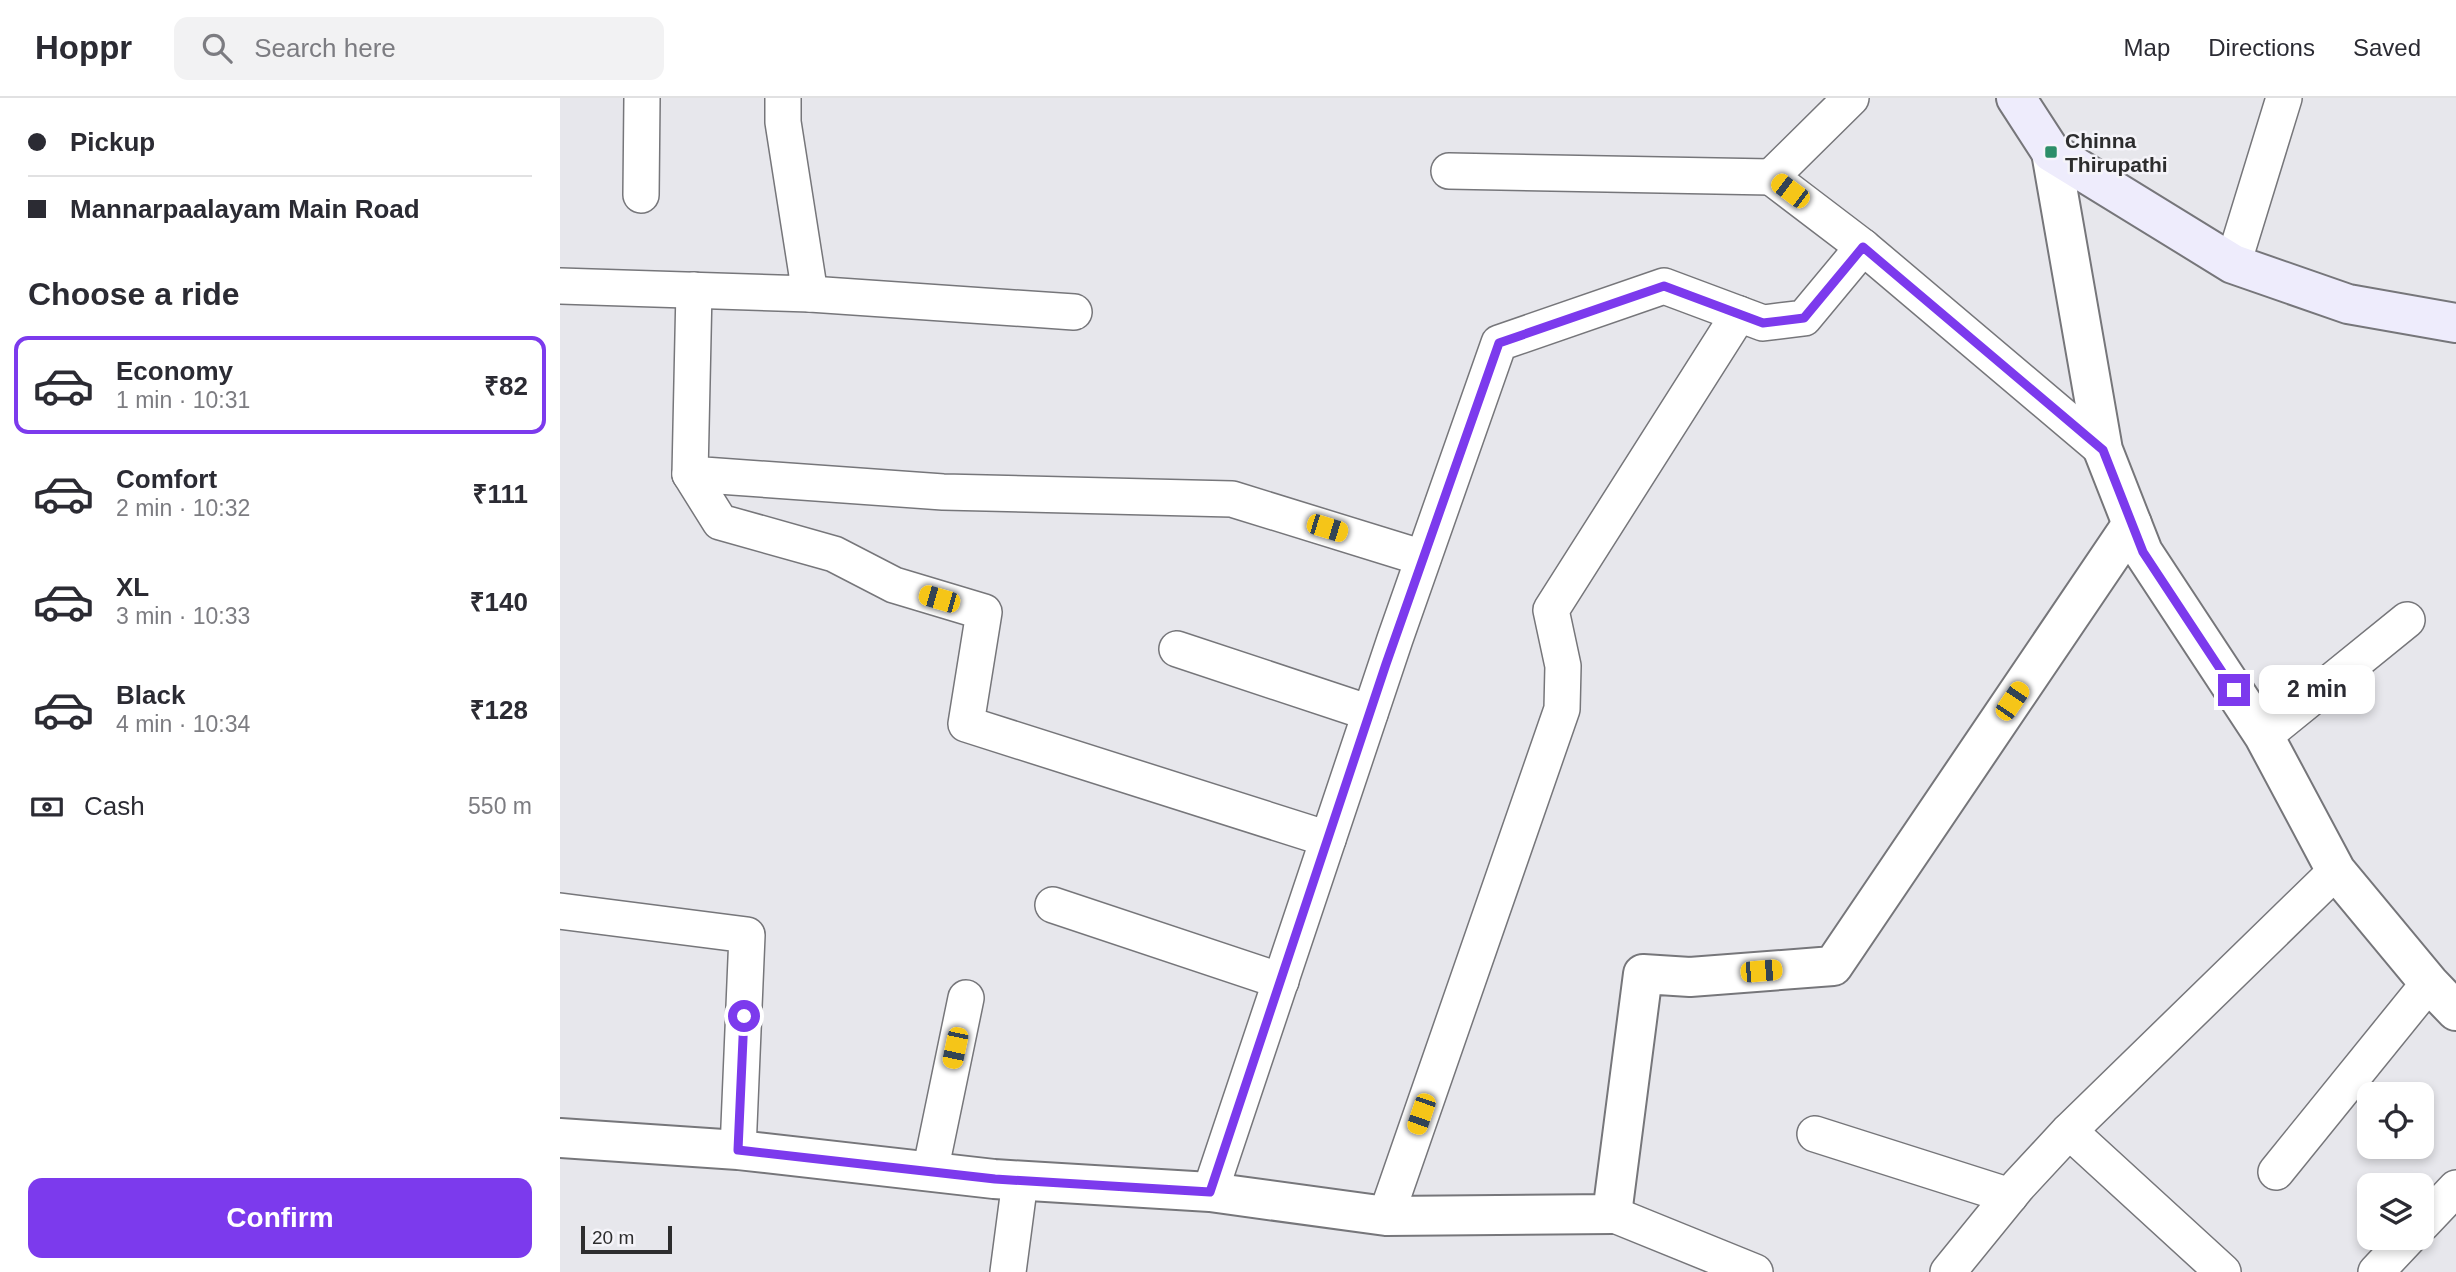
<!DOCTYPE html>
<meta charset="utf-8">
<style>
:root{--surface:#fff;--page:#f2f2f3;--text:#2b2b33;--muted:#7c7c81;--line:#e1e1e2;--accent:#7c3aed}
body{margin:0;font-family:Helvetica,sans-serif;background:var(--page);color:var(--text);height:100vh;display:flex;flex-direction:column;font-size:26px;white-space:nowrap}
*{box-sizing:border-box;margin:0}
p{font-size:23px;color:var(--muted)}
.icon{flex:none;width:38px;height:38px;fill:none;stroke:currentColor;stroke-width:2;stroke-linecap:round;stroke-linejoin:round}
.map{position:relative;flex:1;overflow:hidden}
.details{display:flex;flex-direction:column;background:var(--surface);width:560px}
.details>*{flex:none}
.banner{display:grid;align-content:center;height:154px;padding:0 28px;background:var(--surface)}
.controls{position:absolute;left:1797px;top:984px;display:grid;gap:14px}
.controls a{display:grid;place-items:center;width:77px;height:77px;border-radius:14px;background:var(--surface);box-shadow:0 4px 10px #0003;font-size:35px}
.scale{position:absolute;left:21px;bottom:18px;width:91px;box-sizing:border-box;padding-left:7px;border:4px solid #2d2d2e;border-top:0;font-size:19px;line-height:24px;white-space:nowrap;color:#2d2d2e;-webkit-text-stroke:5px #f5f4f9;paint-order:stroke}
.end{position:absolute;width:32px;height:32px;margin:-16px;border:9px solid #7c3aed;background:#fff;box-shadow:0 0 0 4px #fff}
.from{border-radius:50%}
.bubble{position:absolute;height:49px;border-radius:14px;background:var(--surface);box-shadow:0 4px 10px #0003;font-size:23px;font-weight:700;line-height:49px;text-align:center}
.car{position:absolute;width:21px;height:42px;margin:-21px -10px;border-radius:9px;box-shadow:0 0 5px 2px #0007;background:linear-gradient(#f5c518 24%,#345 0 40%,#f5c518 0 76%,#345 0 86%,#f5c518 0)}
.banner b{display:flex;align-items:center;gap:24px;height:66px;font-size:26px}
.banner b+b{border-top:2px solid var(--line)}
.banner i{width:18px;height:18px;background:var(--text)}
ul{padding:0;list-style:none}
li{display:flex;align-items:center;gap:21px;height:98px;margin:0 14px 10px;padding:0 14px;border:4px solid transparent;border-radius:14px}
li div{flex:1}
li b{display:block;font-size:26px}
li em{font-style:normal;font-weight:700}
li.current{border-color:var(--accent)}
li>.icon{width:63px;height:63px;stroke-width:1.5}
h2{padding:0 28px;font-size:32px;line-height:84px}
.pay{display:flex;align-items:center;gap:18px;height:77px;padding:0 28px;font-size:26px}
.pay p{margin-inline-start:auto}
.primary-button{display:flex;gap:14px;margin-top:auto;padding:14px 28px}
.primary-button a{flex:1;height:80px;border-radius:14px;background:var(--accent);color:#fff;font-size:28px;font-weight:700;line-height:80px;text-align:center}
header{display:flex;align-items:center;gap:42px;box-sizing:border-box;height:98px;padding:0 35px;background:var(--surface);border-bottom:2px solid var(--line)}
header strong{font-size:33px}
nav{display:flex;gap:38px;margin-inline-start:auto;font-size:24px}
.search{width:490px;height:63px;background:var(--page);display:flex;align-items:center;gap:18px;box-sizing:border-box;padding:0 24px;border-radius:14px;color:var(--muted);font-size:26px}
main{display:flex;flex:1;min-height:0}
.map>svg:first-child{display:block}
</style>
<header>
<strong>Hoppr</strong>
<div class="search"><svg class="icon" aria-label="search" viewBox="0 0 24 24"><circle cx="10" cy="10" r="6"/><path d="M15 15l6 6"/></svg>Search here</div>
<nav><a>Map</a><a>Directions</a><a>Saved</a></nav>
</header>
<main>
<section class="details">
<div class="banner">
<b><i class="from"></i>Pickup</b>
<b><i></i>Mannarpaalayam Main Road</b>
</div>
<h2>Choose a ride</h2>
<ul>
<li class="current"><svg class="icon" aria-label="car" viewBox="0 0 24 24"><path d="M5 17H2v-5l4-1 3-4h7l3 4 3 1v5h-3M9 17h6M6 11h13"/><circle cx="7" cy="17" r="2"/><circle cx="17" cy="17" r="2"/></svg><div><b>Economy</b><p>1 min · 10:31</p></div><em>₹82</em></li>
<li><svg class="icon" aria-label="car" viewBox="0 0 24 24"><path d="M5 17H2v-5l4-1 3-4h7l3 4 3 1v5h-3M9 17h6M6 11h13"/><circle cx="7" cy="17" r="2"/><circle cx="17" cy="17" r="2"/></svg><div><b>Comfort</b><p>2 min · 10:32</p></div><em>₹111</em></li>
<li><svg class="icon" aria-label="car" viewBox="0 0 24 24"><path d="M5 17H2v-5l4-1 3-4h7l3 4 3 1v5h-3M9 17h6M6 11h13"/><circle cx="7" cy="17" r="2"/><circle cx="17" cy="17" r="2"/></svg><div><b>XL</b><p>3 min · 10:33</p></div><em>₹140</em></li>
<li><svg class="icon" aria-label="car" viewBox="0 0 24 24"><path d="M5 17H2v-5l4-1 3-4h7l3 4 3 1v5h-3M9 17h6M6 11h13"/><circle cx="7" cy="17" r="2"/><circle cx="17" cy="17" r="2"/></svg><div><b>Black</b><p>4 min · 10:34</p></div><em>₹128</em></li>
</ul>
<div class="pay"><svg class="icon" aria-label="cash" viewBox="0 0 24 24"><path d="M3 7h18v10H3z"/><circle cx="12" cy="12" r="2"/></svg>Cash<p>550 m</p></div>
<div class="primary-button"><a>Confirm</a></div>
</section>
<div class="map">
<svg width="1896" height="1174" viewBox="0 0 1896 1174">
<rect width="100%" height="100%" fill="#e7e7ec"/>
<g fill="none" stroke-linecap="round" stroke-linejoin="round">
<!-- minor casing -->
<g stroke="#76767a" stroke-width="38">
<g id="minor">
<polyline points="1291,0 1211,79 1303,149"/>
<polyline points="889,73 1211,79"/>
<polyline points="81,97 82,0"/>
<polyline points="1673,166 1724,0"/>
<polyline points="0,188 250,196 223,24 223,0"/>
<polyline points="134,192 130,376 383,394 672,401 863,460"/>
<polyline points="250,196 514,214"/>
<polyline points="130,376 160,424 274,456 334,487 424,514 406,626 768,741"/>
<polyline points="617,551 810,615"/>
<polyline points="1704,638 1847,522"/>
<polyline points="493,807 721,883"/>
<polyline points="0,813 187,837 178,1052"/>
<polyline points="1509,1033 1663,1174"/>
<polyline points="1255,1036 1450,1098"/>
<polyline points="370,1074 406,900"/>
<polyline points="1716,1074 1869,885"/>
<polyline points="650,1094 835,541 939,245 1104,188 1203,225 1244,220 1303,149 1543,352"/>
<polyline points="1052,1116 1195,1174"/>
<polyline points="826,1118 1002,611 1003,568 991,512 1179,216"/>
<polyline points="1862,1126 1896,1090"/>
<polyline points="448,1174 460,1083"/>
<polyline points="1388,1174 1458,1088 1509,1033 1776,773"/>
<polyline points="1816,1174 1849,1139"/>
</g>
</g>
<!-- tertiary casing -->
<g stroke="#76767a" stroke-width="42">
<g id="tertiary">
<polyline points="1491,54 1543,352 1583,454 1704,638 1776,773 1869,885 1896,913"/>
<polyline points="0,1040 178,1052 434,1081 650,1094 826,1118 1052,1116 1083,876 1130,879 1273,868 1572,426"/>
</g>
</g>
<!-- secondary casing -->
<g stroke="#76767a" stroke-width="42">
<polyline id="secondary" points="1456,0 1491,54 1673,166 1788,206 1896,225"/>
</g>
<!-- minor -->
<use href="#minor" stroke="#fff" stroke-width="35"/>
<!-- tertiary -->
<use href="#tertiary" stroke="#fff" stroke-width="38"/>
<!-- secondary -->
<use href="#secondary" stroke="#eeecfc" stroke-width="38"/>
</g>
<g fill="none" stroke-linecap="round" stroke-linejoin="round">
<!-- route -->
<polyline stroke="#7c3aed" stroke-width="9" points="184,918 178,1052 435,1081 650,1094 826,566 939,245 1104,188 1203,225 1244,220 1303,149 1543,352 1583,454 1674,592"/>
</g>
<!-- markers -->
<rect fill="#2c8e68" stroke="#f5f4f9" stroke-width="2.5" x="1484" y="47" width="14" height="14" rx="3.5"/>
<g text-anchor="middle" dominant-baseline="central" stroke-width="5" stroke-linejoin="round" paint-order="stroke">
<!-- poi labels -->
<g font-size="21" font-weight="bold" fill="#2d2d2e" stroke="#f5f4f9" text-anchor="start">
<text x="1505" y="42">Chinna<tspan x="1505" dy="24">Thirupathi</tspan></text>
</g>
</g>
</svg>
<div class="controls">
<a><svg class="icon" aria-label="locate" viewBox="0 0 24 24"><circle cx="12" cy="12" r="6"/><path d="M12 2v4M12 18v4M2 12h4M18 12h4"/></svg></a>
<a><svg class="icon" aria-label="layers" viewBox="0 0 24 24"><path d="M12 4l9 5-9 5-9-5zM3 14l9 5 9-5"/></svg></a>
</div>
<div class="scale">20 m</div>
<i class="end from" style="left:184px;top:918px"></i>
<i class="end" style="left:1674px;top:592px"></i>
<div class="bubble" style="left:1699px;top:567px;width:116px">2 min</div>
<i class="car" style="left:1230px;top:93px;rotate:307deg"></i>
<i class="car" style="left:767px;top:430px;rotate:107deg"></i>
<i class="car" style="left:379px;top:501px;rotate:286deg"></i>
<i class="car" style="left:1452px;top:603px;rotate:34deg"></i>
<i class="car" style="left:1201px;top:873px;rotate:85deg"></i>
<i class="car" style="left:395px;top:950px;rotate:192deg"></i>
<i class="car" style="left:861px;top:1016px;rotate:199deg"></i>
</div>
</main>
